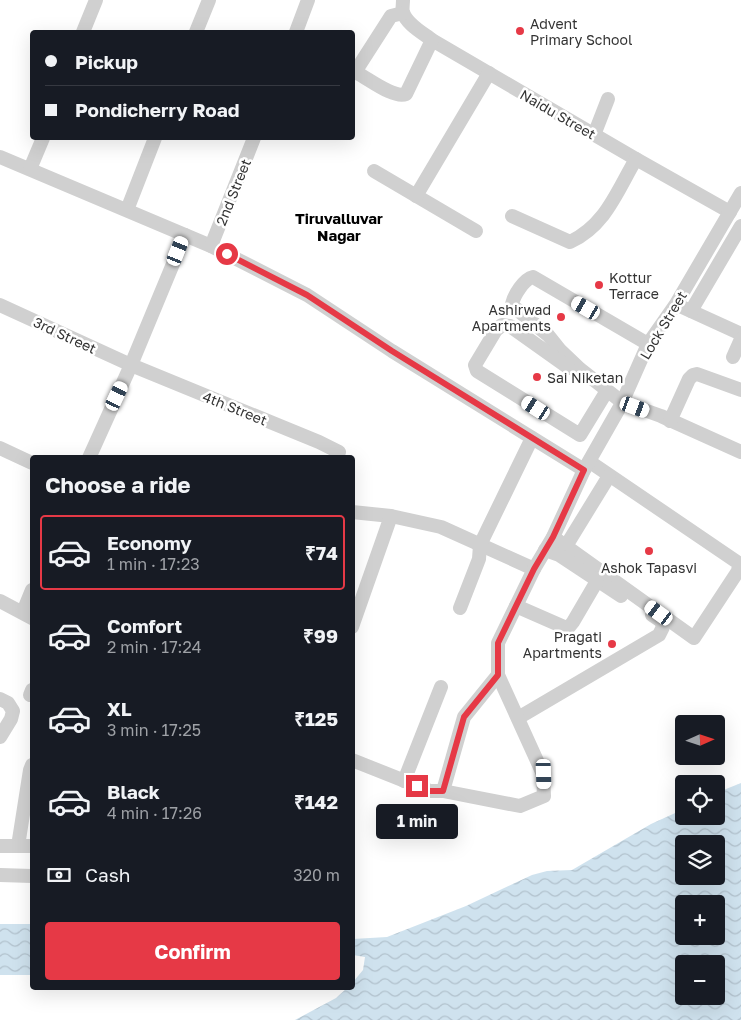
<!DOCTYPE html>
<meta charset="utf-8">
<style>
:root{--surface:#171b24;--page:#20242c;--text:#f1f3f6;--muted:#9ea1a6;--line:#363941;--accent:#e63946}
body{margin:0;font-family:"Golos Text",sans-serif;background:var(--page);color:var(--text);height:100vh;display:flex;flex-direction:column;font-size:19px;white-space:nowrap}
*{box-sizing:border-box;margin:0}
p{font-size:16px;color:var(--muted)}
.icon{flex:none;width:28px;height:28px;fill:none;stroke:currentColor;stroke-width:2;stroke-linecap:round;stroke-linejoin:round}
.map{position:relative;flex:1;overflow:hidden}
.details{position:absolute;left:30px;top:455px;width:325px;height:535px;display:flex;flex-direction:column;background:var(--surface);border-radius:5px;box-shadow:0 5px 20px #0002}
.details>*{flex:none}
.guide{position:absolute;left:30px;top:30px;width:325px;height:110px;border-radius:5px;box-shadow:0 5px 20px #0002;display:grid;align-content:center;height:110px;padding:0 15px;background:var(--surface)}
.needle{width:32px;rotate:87deg}
.buttons{position:absolute;left:675px;top:715px;display:grid;gap:10px}
.buttons a{display:grid;place-items:center;width:50px;height:50px;border-radius:5px;background:var(--surface);box-shadow:0 5px 20px #0002;font-size:25px}
.end{position:absolute;width:22px;height:22px;margin:-11px;border:6px solid #e63946;background:#fff;box-shadow:0 0 0 2px #fff}
.from{border-radius:50%}
.bubble{position:absolute;height:35px;border-radius:5px;background:var(--surface);box-shadow:0 5px 20px #0002;font-size:16px;font-weight:700;line-height:35px;text-align:center}
.car{position:absolute;width:15px;height:30px;margin:-15px -8px;border-radius:6px;box-shadow:0 0 4px 1px #0007;background:linear-gradient(#fff 24%,#345 0 40%,#fff 0 76%,#345 0 86%,#fff 0)}
.guide b{display:flex;align-items:center;gap:18px;height:48px;font-size:19px}
.guide b+b{border-top:1px solid var(--line)}
.guide i{width:12px;height:12px;background:var(--text)}
ul{padding:0;list-style:none}
li{display:flex;align-items:center;gap:15px;height:75px;margin:0 10px 8px;padding:0 5px;border:2px solid transparent;border-radius:5px}
li div{flex:1}
li b{display:block;font-size:19px}
li em{font-style:normal;font-weight:700}
li.on{border-color:var(--accent)}
li>.icon{width:45px;height:45px;stroke-width:1.5}
h2{padding:0 15px;font-size:22px;line-height:60px}
.pay{display:flex;align-items:center;gap:12px;height:55px;padding:0 15px;font-size:19px}
.pay p{margin-inline-start:auto}
.cta{display:flex;gap:10px;margin-top:auto;padding:10px 15px}
.cta a{flex:1;height:58px;border-radius:5px;background:var(--accent);color:#fff;font-size:20px;font-weight:700;line-height:58px;text-align:center}
.map>svg:first-child{display:block}
</style>
<div class="map">
<svg width="741" height="1020" viewBox="0 0 741 1020">
<defs>
<pattern id="water-waves" width="16" height="10" patternUnits="userSpaceOnUse" patternTransform="scale(1.25)"><rect width="16" height="10" fill="#cfe2ee"/><path d="M0 5q4-4 8 0t8 0" fill="none" stroke="#b2c2cd"/></pattern>
</defs>
<rect width="100%" height="100%" fill="#fff"/>
<!-- water -->
<g fill="url(#water-waves)" fill-rule="evenodd">
<path d="M 741,783 L 741,1020 L 295,1020 L 336,998 L 347,988 L 352,988 L 353,982 L 363,970 L 365,957 L 353,955 L 353,939 L 387,937 L 466,906 L 532,875 L 547,871 L 572,870 L 651,824 L 684,809 L 684,816 L 716,816 L 716,793 ZM 684,844 L 716,844 L 716,876 L 684,876 ZM 684,904 L 716,904 L 716,936 L 684,936 ZM 684,964 L 716,964 L 716,996 L 684,996 Z"/>
<rect x="0" y="924" width="32" height="51"/>
</g>
<g fill="none" stroke-linecap="round" stroke-linejoin="round">
<!-- street -->
<g stroke="#d0d0d0" stroke-width="14">
<path d="M 403,0 C 403,4 402,9 403,12 C 406,24 423,33 432,40 L 636,159 L 730,212"/>
<path d="M 403,13 L 391,16 L 357,69 L 357,73 C 369,79 394,99 406,94 L 432,40"/>
<polyline points="83,32 96,0"/>
<polyline points="196,32 209,0"/>
<polyline points="296,32 308,0"/>
<polyline points="594,135 608,99"/>
<polyline points="0,157 211,246 307,295 392,351 584,470"/>
<polyline points="30,169 43,138"/>
<polyline points="374,171 476,231"/>
<polyline points="416,196 489,73"/>
<polyline points="127,210 155,138"/>
<path d="M 512,216 L 570,242 C 606,225 617,191 636,159"/>
<polyline points="211,246 254,138"/>
<polyline points="0,305 131,365 319,442 339,452"/>
<polyline points="682,307 741,334"/>
<polyline points="691,311 741,226"/>
<path d="M 648,344 L 533,277 C 524,279 514,295 512,304 L 514,307 L 548,335 L 560,350 L 580,369 L 622,402 L 661,416 L 741,452"/>
<polyline points="733,357 741,339"/>
<polyline points="569,368 510,326 502,325 496,330 475,365 477,371 580,435 605,394"/>
<polyline points="670,421 689,379 693,375 697,374 741,390"/>
<polyline points="0,448 32,463"/>
<polyline points="89,458 131,365 185,235"/>
<polyline points="352,512 391,516 441,527 534,569"/>
<polyline points="553,537 694,638 738,571 739,565 737,562 590,462"/>
<polyline points="566,546 609,476"/>
<polyline points="545,550 559,555 621,596"/>
<polyline points="0,601 32,618"/>
<polyline points="516,606 564,627 569,627 573,622 597,581"/>
<polyline points="460,608 479,559 480,545 532,438"/>
<polyline points="23,612 32,590"/>
<polyline points="352,627 391,516"/>
<polyline points="30,695 32,690"/>
<polyline points="0,699 8,703 13,711 11,719 0,737"/>
<polyline points="518,718 659,635 663,627 661,621 652,615"/>
<polyline points="352,760 430,791 443,791 520,806 544,796 543,774 498,675 498,643 534,569 553,537 584,470 621,405 648,344 676,304 741,193"/>
<polyline points="404,781 441,687"/>
<polyline points="443,791 464,717 498,675"/>
<polyline points="0,846 18,846 30,770 32,765"/>
<polyline points="18,846 32,846"/>
<polyline points="0,875 32,876"/>
</g>
</g>
<g fill="none" stroke-linecap="round" stroke-linejoin="round">
<!-- route -->
<polyline stroke="#e63946" stroke-width="6" points="227,254 307,295 392,351 584,470 553,537 534,569 498,643 498,675 464,717 443,791 430,791 417,786"/>
</g>
<!-- markers -->
<g fill="#e63946" stroke="#fff" stroke-width="2">
<circle cx="520" cy="31" r="5"/>
<circle cx="599" cy="285" r="5"/>
<circle cx="561" cy="317" r="5"/>
<circle cx="537" cy="377" r="5"/>
<circle cx="649" cy="551" r="5"/>
<circle cx="612" cy="644" r="5"/>
</g>
<g text-anchor="middle" dominant-baseline="central" stroke-width="5" stroke-linejoin="round" paint-order="stroke">
<!-- poi labels -->
<g font-size="14" fill="#333" stroke="#fff" text-anchor="start">
<text x="530" y="23">Advent<tspan x="530" dy="16">Primary School</tspan></text>
<text x="609" y="277">Kottur<tspan x="609" dy="16">Terrace</tspan></text>
<text x="551" y="309" text-anchor="end">Ashirwad<tspan x="551" dy="16">Apartments</tspan></text>
<text x="547" y="377">Sai Niketan</text>
<text x="649" y="567" text-anchor="middle">Ashok Tapasvi</text>
<text x="602" y="636" text-anchor="end">Pragati<tspan x="602" dy="16">Apartments</tspan></text>
</g>
<!-- street labels -->
<g font-size="14" fill="#333" stroke="#fff">
<text transform="translate(558 114) rotate(30)">Naidu Street</text>
<text transform="translate(233 192) rotate(-68)">2nd Street</text>
<text transform="translate(663 325) rotate(-59)">Lock Street</text>
<text transform="translate(65 335) rotate(25)">3rd Street</text>
<text transform="translate(235 408) rotate(22)">4th Street</text>
</g>
<!-- neighbourhood labels -->
<g font-size="15" font-weight="bold" fill="#000" stroke="#fff">
<text x="339" y="218">Tiruvalluvar<tspan x="339" dy="17">Nagar</tspan></text>
</g>
</g>
</svg>
<div class="buttons">
<a><svg class="needle" viewBox="-14 -14 28 28"><path d="M0-13l5 13h-10z" fill="#e53935"/><path d="M0 13l5-13h-10z" fill="#9ea1a6"/></svg></a>
<a><svg class="icon" aria-label="locate" viewBox="0 0 24 24"><circle cx="12" cy="12" r="6"/><path d="M12 2v4M12 18v4M2 12h4M18 12h4"/></svg></a>
<a><svg class="icon" aria-label="layers" viewBox="0 0 24 24"><path d="M12 4l9 5-9 5-9-5zM3 14l9 5 9-5"/></svg></a>
<a>+</a>
<a>−</a>
</div>
<i class="end from" style="left:227px;top:254px"></i>
<i class="end" style="left:417px;top:786px"></i>
<div class="bubble" style="left:376px;top:804px;width:82px">1 min</div>
<i class="car" style="left:178px;top:251px;rotate:22deg"></i>
<i class="car" style="left:586px;top:308px;rotate:300deg"></i>
<i class="car" style="left:117px;top:396px;rotate:25deg"></i>
<i class="car" style="left:635px;top:407px;rotate:110deg"></i>
<i class="car" style="left:536px;top:408px;rotate:302deg"></i>
<i class="car" style="left:659px;top:613px;rotate:306deg"></i>
<i class="car" style="left:544px;top:774px;rotate:178deg"></i>
<div class="guide">
<b><i class="from"></i>Pickup</b>
<b><i></i>Pondicherry Road</b>
</div>
<section class="details">
<h2>Choose a ride</h2>
<ul>
<li class="on"><svg class="icon" aria-label="car" viewBox="0 0 24 24"><path d="M5 17H2v-5l4-1 3-4h7l3 4 3 1v5h-3M9 17h6M6 11h13"/><circle cx="7" cy="17" r="2"/><circle cx="17" cy="17" r="2"/></svg><div><b>Economy</b><p>1 min · 17:23</p></div><em>₹74</em></li>
<li><svg class="icon" aria-label="car" viewBox="0 0 24 24"><path d="M5 17H2v-5l4-1 3-4h7l3 4 3 1v5h-3M9 17h6M6 11h13"/><circle cx="7" cy="17" r="2"/><circle cx="17" cy="17" r="2"/></svg><div><b>Comfort</b><p>2 min · 17:24</p></div><em>₹99</em></li>
<li><svg class="icon" aria-label="car" viewBox="0 0 24 24"><path d="M5 17H2v-5l4-1 3-4h7l3 4 3 1v5h-3M9 17h6M6 11h13"/><circle cx="7" cy="17" r="2"/><circle cx="17" cy="17" r="2"/></svg><div><b>XL</b><p>3 min · 17:25</p></div><em>₹125</em></li>
<li><svg class="icon" aria-label="car" viewBox="0 0 24 24"><path d="M5 17H2v-5l4-1 3-4h7l3 4 3 1v5h-3M9 17h6M6 11h13"/><circle cx="7" cy="17" r="2"/><circle cx="17" cy="17" r="2"/></svg><div><b>Black</b><p>4 min · 17:26</p></div><em>₹142</em></li>
</ul>
<div class="pay"><svg class="icon" aria-label="cash" viewBox="0 0 24 24"><path d="M3 7h18v10H3z"/><circle cx="12" cy="12" r="2"/></svg>Cash<p>320 m</p></div>
<div class="cta"><a>Confirm</a></div>
</section>
</div>
